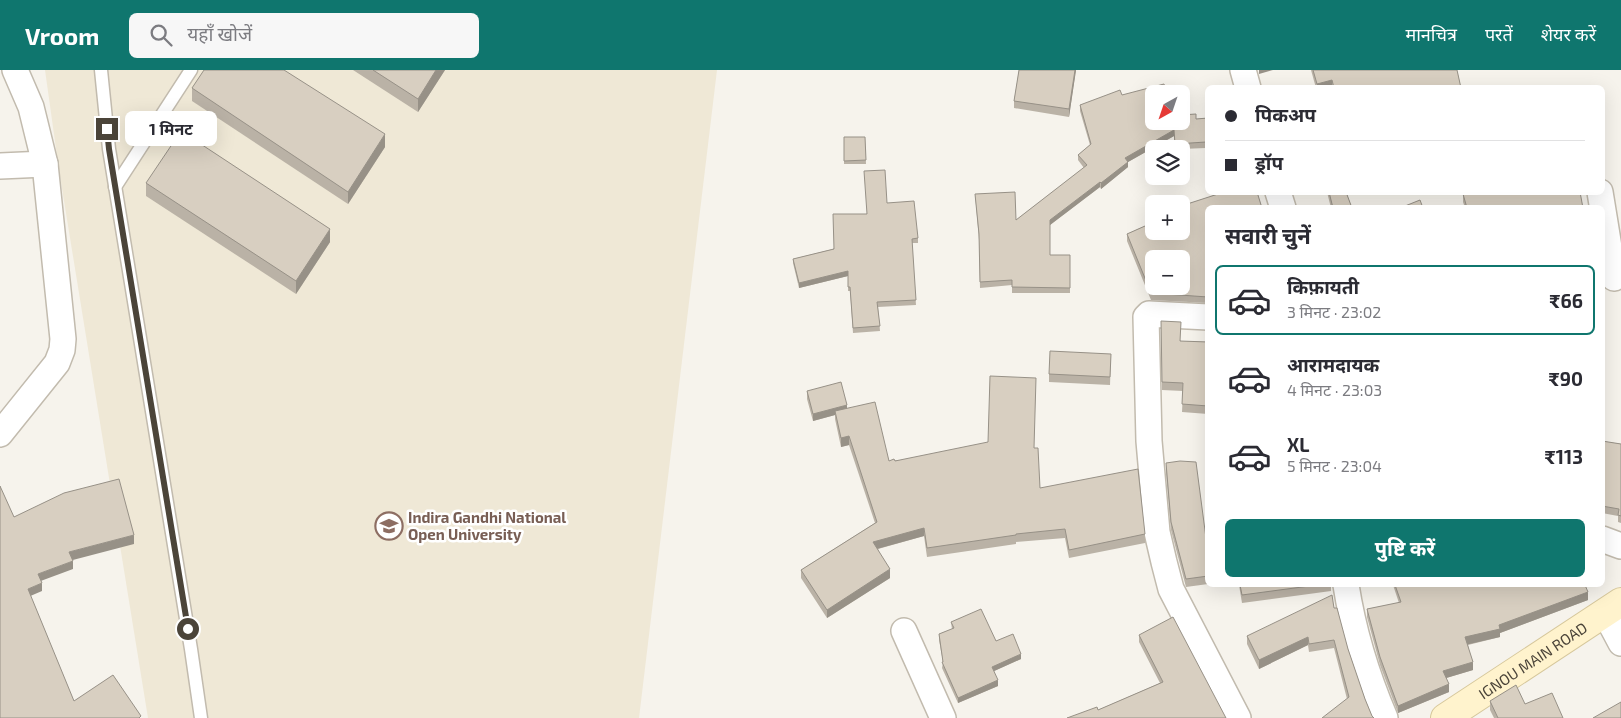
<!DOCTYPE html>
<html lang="hi">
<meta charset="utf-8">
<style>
:root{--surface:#fff;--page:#f7f7f7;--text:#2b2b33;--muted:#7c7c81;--line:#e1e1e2;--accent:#0f766e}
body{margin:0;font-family:"Exo 2","Noto Sans Devanagari",sans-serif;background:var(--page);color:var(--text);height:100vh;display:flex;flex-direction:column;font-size:19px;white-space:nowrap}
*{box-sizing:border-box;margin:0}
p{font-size:16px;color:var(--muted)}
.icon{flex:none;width:28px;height:28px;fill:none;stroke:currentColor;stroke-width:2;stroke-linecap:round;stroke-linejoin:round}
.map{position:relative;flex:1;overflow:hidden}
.details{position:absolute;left:1205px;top:135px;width:400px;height:382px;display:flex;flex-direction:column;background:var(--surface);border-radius:8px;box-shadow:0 5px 20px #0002}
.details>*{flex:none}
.hud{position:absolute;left:1205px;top:15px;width:400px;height:110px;border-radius:8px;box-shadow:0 5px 20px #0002;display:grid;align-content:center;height:110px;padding:0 20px;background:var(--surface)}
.needle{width:32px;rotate:220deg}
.buttons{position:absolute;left:1145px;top:15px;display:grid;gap:10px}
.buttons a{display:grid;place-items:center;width:45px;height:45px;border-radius:8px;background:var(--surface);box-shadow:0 5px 20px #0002;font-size:25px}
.end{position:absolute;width:22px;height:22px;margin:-11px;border:6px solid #4b4439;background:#fff;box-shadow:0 0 0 2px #fff}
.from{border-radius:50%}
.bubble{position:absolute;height:35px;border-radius:8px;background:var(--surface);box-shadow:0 5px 20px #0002;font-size:16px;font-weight:700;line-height:35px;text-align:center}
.hud b{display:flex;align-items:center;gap:18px;height:48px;font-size:19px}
.hud b+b{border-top:1px solid var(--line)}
.hud i{width:12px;height:12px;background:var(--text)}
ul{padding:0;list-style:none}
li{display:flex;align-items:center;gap:15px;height:70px;margin:0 10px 8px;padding:0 10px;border:2px solid transparent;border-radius:8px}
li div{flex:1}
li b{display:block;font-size:19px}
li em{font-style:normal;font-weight:700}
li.active{border-color:var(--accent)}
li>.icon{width:45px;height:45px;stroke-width:1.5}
h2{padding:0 20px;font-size:22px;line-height:60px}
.action{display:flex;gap:10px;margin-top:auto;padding:10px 20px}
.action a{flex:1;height:58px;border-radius:8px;background:var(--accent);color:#fff;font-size:20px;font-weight:700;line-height:58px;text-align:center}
header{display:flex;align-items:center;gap:30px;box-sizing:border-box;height:70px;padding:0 25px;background:var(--accent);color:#fff}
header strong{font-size:24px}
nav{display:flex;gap:28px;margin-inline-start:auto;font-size:18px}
.search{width:350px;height:45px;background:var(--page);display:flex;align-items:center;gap:12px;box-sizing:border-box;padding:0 18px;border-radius:8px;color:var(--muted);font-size:19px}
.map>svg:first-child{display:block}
</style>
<header>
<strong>Vroom</strong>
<div class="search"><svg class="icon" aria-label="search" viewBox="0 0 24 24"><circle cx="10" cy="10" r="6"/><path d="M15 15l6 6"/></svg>यहाँ खोजें</div>
<nav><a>मानचित्र</a><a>परतें</a><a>शेयर करें</a></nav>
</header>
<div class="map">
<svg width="1621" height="648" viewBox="0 0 1621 648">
<rect width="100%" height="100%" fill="#f6f3ec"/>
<!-- education -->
<polygon fill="#efe8d6" points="45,0 717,0 639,648 148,648 59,100"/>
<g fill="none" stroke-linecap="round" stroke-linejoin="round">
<!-- lane casing -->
<g stroke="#c2bbae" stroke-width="15">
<g id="lane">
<polyline points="101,0 109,79 191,579 201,648"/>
<polyline points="115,117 191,0"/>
</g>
</g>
<!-- street casing -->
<g stroke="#c2bbae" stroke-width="28">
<g id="street">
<polyline points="1243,0 1248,18"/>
<polyline points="0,96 45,94"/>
<polyline points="1278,122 1283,138"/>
<polyline points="1600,122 1614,208"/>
<polyline points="1208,247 1149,244 1146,247 1149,371 1157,462 1164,492 1171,519 1238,648"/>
<polyline points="0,364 57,293 62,280 63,269 45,94 31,37 15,0"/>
<polyline points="1602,469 1621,476"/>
<path d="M 1346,515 C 1353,560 1367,606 1385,648"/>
<polyline points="1605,543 1621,573"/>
<polyline points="904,561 943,648"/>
</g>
</g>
<!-- secondary casing -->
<g stroke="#d6c79b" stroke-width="30">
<g id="secondary">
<path id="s1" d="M 1445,648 L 1621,532"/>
</g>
</g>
<!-- lane -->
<use href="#lane" stroke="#fff" stroke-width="12"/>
<!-- street -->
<use href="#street" stroke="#fff" stroke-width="25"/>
<!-- secondary -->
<use href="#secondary" stroke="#fff3cd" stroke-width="28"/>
</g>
<!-- wall -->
<g fill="#bab2a6">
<polygon points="353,0 445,0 418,42"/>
<polygon points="1019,0 1076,0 1069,47 1014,38 1014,31"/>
<polygon points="1311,0 1457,0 1461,18 1316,18"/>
<polygon points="192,18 385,77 348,134 192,31"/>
<polygon points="1122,25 1154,51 1196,49 1208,48 1208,83 1206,83 1206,78 1181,79 1175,79 1174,66 1128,92 1128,97 1101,119 1100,117 1050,155 1050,185 1070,185 1070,223 1012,223 1012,215 980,218 979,170 975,124 1016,150 1084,98 1078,90 1078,85 1090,75 1080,41 1080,35"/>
<polygon points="844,67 865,67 866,94 844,94"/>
<polygon points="146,113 330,172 296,224 146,126"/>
<polygon points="1216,122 1257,122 1208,138 1208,233 1151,230 1127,171 1127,164 1216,124"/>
<polygon points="1327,122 1346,122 1352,138 1331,138"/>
<polygon points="1463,124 1583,138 1465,138 1463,132"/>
<polygon points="887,133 918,168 918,173 912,173 916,235 878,237 880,261 853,263 850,221 848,221 848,206 799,218 793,193 793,189 833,179 866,144"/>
<polygon points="1161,251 1181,271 1208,272 1208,344 1182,342 1183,321 1162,320"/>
<polygon points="1111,284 1110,315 1049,312 1049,304"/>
<polygon points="807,321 847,338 889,391 1034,378 1040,418 1145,464 1145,473 1069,488 1065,468 1016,472 1016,474 927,487 924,466 878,479 890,508 827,548 801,508 801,500 875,453 849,375 841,377 835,349 835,345 813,351 807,329"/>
<polygon points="1602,371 1621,374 1621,453 1618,452 1618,446 1602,443"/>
<polygon points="1166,393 1206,468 1208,468 1208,514 1186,517 1171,460 1166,402"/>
<polygon points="1239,515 1331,515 1331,521 1242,533"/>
<polygon points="1393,515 1585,515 1588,530 1500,563 1500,567 1468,575 1473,600 1446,608 1449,622 1398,643 1380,595 1367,547 1367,539 1399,533"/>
<polygon points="1334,538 1365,629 1372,646 1347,629 1334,578 1309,582 1308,575 1259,599 1247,574 1247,566"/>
<polygon points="951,552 996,571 1021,589 994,601 998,616 958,633 942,598 943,592 939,570 939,564 952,559"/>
<polygon points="1139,565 1226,648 1098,640 1160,613 1139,572"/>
<polygon points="1490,631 1525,634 1563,648 1494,648 1490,640"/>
</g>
<!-- shaded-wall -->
<g fill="#979187">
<polygon points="436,0 445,0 418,42 418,29"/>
<polygon points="1075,0 1076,0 1069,47 1069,39"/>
<polygon points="1259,0 1273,0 1259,4"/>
<polygon points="1332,10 1332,18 1317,18 1317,14"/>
<polygon points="1174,60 1174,66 1128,92 1128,97 1101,119 1101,113 1125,88"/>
<polygon points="385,64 385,77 348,134 348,122"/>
<polygon points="1100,112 1100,117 1050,155 1050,150"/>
<polygon points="330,159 330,172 296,224 296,211"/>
<polygon points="848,201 848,206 799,218 799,213"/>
<polygon points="847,335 847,342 835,341 835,345 813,351 813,344"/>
<polygon points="849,366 849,375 841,377 841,368"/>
<polygon points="924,458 924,466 873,480 873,472"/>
<polygon points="134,465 134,474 69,491 69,482"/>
<polygon points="73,491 73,499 38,512 38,504"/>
<polygon points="890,499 890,508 827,548 827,540"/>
<polygon points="42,513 42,521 28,527 28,519"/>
<polygon points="1588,522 1588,530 1500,563 1500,567 1465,575 1465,567"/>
<polygon points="1308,567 1308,575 1259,599 1259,590"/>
<polygon points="1021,584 1021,589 992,602 992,597"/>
<polygon points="1473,592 1473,600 1443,609 1443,601"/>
<polygon points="998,610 998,616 958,633 958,628"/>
<polygon points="1449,614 1449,622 1398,643 1398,636"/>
</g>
<!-- building -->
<g fill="#d8cfc1" stroke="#979187" fill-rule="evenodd">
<polygon points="204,0 284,0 385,64 348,122 192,18"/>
<polygon points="373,0 436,0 418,29"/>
<polygon points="1019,0 1075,0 1069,39 1014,31"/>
<polygon points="1313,0 1457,0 1461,18 1334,18 1332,10 1317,14"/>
<polygon points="1164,14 1167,24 1154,24 1154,51 1181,51 1181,45 1196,44 1196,49 1208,48 1208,77 1206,77 1206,72 1175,74 1174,60 1125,88 1128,92 1101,113 1100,112 1050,150 1050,185 1070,185 1070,218 1012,217 1012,210 980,212 979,164 975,124 1015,122 1016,150 1087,95 1078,85 1091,74 1080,35 1120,20 1122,25"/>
<polygon points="181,61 330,159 296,211 146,113"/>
<polygon points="844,67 865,67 866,90 844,91"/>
<polygon points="885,100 887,133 914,131 918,168 912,169 916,230 877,232 880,256 853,258 850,217 848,217 848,201 799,213 793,189 834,179 833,144 867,144 864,101"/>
<path d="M 1217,122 L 1257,122 L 1262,138 L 1208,138 L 1208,227 L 1151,223 L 1127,164 L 1154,152 L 1154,161 L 1181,161 L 1181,136 L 1218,124 ZM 1154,189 L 1181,189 L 1181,216 L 1154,216 Z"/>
<polygon points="1329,122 1346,122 1352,138 1333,138"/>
<polygon points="1470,122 1580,122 1583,138 1467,138 1463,124"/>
<polygon points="1420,130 1423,138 1400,138"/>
<polygon points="1161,251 1181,252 1180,271 1208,272 1208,336 1182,334 1183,313 1162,312"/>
<polygon points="1050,281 1111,284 1110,307 1049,304"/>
<polygon points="990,306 1036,308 1034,378 1038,378 1040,418 1138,399 1145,464 1069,480 1065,459 1016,464 1016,465 927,478 924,458 873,472 890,499 827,540 801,500 877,452 849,366 841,368 835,341 875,332 889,391 894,389 895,391 988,372"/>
<polygon points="841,312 847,335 813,344 807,321"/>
<polygon points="1602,371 1621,374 1621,446 1618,445 1619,439 1602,436"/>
<polygon points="1180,391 1196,392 1206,468 1208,468 1208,506 1186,509 1171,452 1166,393"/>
<polygon points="119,409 134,465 69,482 73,491 38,504 42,513 28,519 74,631 113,605 141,646 139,648 0,648 0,416 14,447 64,423"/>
<polygon points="1240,515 1317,515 1242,525"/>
<polygon points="1395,515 1585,515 1588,522 1499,555 1500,559 1465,567 1473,592 1443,601 1449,614 1398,636 1380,587 1367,539 1401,532"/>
<polygon points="1332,525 1334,538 1337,538 1348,579 1365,629 1372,646 1374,648 1322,648 1349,627 1334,570 1309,574 1308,567 1259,590 1247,566"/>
<polygon points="981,539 996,571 1013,564 1021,584 992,597 998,610 958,628 942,592 943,592 939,564 954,558 951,552"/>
<polygon points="1173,547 1226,648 1067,648 1097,637 1098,640 1163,612 1139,565"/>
<polygon points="1516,615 1525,634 1552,623 1563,648 1498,648 1490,631"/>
<polygon points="1621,632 1621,648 1593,648"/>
</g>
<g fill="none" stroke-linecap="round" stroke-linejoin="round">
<!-- route -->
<polyline stroke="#4b4439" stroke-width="6" points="107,59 109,79 188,559"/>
</g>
<!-- icons -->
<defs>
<g id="university-ring" transform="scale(1.4375)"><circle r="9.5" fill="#fff" stroke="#8d6e63" stroke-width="1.5"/><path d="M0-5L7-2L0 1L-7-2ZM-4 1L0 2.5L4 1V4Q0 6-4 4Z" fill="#8d6e63"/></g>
</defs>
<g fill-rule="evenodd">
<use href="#university-ring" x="389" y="456"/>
</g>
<g text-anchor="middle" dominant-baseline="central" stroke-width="5" stroke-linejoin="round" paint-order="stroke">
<!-- education labels -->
<g font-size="15" font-weight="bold" fill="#785e54" stroke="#fff" text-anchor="start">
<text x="408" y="447">Indira Gandhi National<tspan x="408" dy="17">Open University</tspan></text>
</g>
<!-- street labels -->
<g font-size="15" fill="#4b4439" stroke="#fff">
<text stroke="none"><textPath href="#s1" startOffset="105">IGNOU MAIN ROAD</textPath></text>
</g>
</g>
</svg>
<div class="buttons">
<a><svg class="needle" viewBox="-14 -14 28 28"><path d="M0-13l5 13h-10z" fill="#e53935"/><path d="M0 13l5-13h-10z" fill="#7c7c81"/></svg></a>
<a><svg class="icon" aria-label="layers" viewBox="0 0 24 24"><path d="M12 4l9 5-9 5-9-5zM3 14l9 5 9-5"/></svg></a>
<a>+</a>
<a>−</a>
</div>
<i class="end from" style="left:188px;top:559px"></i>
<i class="end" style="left:107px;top:59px"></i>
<div class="bubble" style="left:125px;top:41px;width:92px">1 मिनट</div>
<div class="hud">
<b><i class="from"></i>पिकअप</b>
<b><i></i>ड्रॉप</b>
</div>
<section class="details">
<h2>सवारी चुनें</h2>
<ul>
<li class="active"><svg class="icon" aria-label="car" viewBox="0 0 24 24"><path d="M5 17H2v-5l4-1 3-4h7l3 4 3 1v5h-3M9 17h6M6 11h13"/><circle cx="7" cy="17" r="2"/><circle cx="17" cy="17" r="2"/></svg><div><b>किफ़ायती</b><p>3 मिनट · 23:02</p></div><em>₹66</em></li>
<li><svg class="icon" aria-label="car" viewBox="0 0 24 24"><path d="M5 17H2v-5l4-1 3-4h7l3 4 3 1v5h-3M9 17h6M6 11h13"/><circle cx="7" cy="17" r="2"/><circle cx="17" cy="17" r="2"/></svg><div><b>आरामदायक</b><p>4 मिनट · 23:03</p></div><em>₹90</em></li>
<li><svg class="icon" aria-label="car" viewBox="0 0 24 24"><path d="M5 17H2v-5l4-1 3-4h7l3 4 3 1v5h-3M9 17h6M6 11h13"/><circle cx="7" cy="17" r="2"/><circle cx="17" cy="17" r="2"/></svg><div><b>XL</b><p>5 मिनट · 23:04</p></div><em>₹113</em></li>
</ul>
<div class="action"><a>पुष्टि करें</a></div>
</section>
</div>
